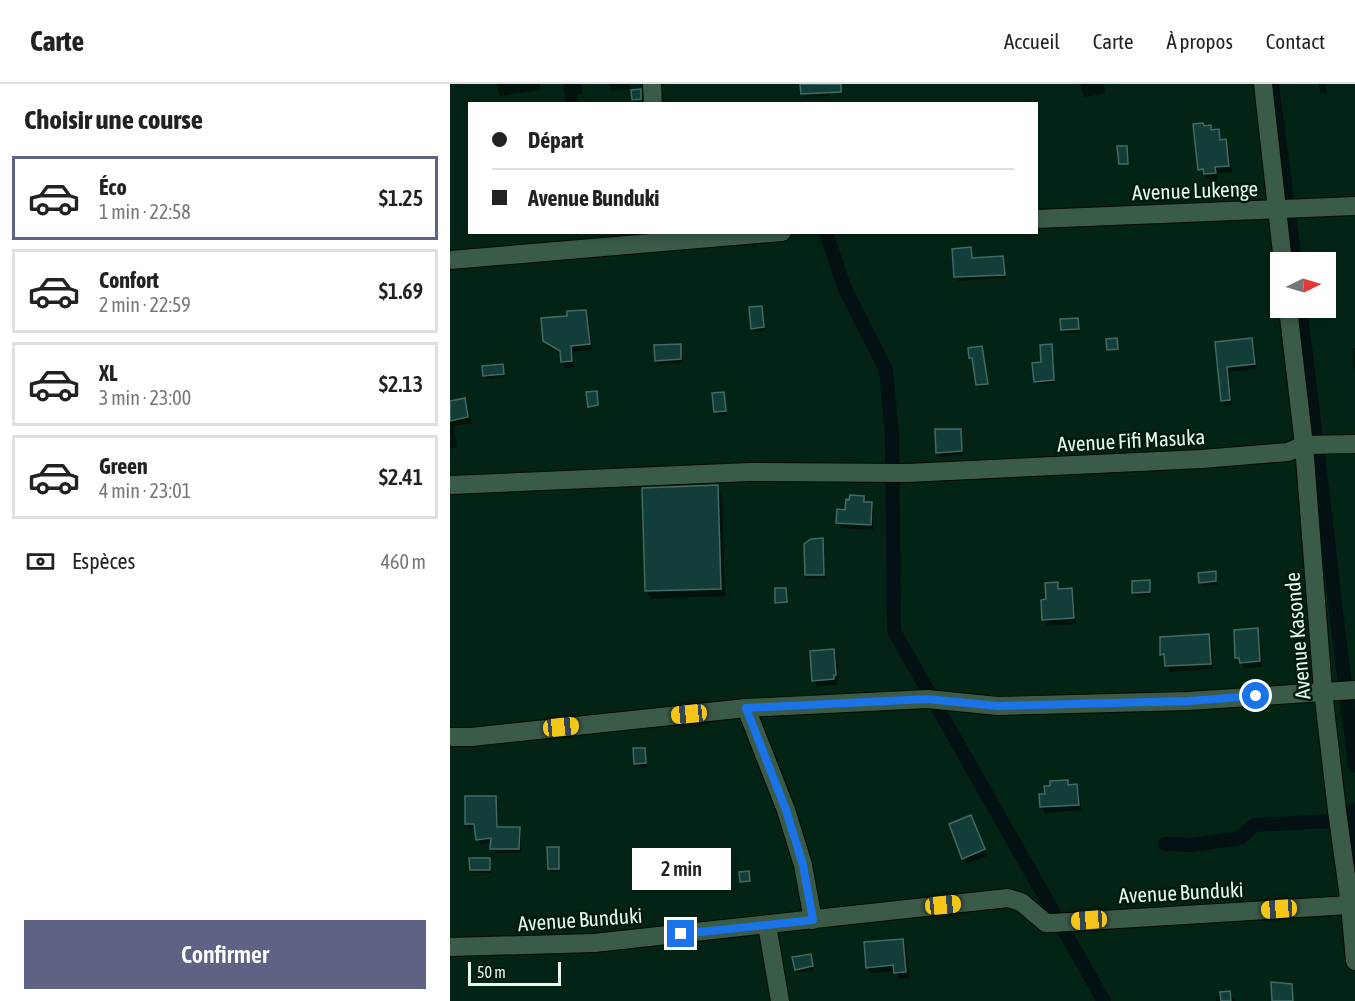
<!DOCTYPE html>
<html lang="fr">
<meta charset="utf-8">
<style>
:root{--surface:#fff;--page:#f2f2f2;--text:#222;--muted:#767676;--line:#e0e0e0;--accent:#5e6284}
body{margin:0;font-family:"Asap Condensed",sans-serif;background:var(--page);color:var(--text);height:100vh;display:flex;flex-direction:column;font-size:22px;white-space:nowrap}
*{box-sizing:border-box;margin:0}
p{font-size:20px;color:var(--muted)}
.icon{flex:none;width:33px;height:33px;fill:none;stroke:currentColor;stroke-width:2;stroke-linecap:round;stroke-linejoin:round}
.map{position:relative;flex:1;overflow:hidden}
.drawer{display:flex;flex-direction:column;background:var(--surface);width:450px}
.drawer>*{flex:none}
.banner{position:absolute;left:18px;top:18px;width:570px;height:132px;border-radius:0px;box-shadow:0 3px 9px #0003;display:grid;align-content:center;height:132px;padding:0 24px;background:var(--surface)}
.needle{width:39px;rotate:85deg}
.buttons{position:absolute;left:820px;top:168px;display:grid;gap:12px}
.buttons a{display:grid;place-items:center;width:66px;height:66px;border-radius:0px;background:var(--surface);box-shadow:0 3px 9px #0003;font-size:30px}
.scale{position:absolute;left:18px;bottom:15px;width:93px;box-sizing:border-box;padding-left:6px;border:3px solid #e7f9ee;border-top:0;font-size:16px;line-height:21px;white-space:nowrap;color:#e7f9ee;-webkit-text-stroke:4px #001a0c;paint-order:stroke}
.end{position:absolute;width:27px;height:27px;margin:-14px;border:8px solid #1a73e8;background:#fff;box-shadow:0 0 0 3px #fff}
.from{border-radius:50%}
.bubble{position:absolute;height:42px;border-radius:0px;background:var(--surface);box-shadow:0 3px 9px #0003;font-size:20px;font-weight:600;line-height:42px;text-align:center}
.car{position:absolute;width:18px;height:36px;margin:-18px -9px;border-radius:8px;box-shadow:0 0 4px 2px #0007;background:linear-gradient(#f5c518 24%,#345 0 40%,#f5c518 0 76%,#345 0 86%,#f5c518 0)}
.banner b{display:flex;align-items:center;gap:21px;height:57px;font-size:22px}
.banner b+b{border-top:2px solid var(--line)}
.banner i{width:15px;height:15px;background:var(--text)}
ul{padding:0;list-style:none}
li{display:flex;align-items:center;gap:18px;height:84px;margin:0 12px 9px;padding:0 12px;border:3px solid var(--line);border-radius:0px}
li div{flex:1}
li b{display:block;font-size:22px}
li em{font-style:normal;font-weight:600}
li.current{border-color:var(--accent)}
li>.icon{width:54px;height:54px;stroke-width:1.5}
h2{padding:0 24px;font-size:27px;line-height:72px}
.pay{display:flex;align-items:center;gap:15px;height:66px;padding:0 24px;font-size:22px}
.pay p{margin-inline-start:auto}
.cta{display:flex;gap:12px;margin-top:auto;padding:12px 24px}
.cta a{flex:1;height:69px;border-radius:0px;background:var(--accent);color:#fff;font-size:24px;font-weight:600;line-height:69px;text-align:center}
header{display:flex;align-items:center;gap:36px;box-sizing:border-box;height:84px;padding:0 30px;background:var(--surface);border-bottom:2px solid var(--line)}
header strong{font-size:28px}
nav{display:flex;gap:33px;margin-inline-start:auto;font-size:21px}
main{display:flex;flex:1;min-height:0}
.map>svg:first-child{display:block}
</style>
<header>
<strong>Carte</strong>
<nav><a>Accueil</a><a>Carte</a><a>À propos</a><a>Contact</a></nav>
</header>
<main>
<section class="drawer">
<h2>Choisir une course</h2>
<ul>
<li class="current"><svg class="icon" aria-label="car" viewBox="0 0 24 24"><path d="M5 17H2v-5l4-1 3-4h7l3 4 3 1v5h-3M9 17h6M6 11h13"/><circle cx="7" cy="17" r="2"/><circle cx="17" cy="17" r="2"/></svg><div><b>Éco</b><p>1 min · 22:58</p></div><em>$1.25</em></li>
<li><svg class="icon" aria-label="car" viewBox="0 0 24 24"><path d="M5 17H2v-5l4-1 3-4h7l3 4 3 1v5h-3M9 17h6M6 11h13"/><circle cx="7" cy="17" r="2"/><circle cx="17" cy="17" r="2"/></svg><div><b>Confort</b><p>2 min · 22:59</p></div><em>$1.69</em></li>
<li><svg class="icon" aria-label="car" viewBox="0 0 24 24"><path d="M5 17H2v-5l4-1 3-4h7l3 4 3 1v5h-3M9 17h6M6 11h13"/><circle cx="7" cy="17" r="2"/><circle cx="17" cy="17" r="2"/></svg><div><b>XL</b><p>3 min · 23:00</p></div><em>$2.13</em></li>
<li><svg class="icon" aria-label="car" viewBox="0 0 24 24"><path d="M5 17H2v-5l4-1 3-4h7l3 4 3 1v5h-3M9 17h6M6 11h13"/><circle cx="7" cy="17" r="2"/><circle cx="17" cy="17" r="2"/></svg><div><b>Green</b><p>4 min · 23:01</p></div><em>$2.41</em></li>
</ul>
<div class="pay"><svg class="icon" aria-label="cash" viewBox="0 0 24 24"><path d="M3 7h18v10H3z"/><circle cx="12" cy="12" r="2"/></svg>Espèces<p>460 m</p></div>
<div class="cta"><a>Confirmer</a></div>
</section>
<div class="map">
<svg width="905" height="917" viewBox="0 0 905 917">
<rect width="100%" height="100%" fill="#032415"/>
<!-- shadow -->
<g fill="#0007">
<polygon points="46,0 90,0 91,6 50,12"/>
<polygon points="113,0 131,0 132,10 127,11 129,20 116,20"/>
<polygon points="160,0 179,0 180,5 162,7"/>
<polygon points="352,0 378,0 379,12 355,13"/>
<polygon points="630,0 654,0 655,9 634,13"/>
<polygon points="869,0 876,0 877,10 870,10"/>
<polygon points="760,43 762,47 768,47 772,57 775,57 779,63 782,88 768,89 768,95 759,96 750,85 754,44"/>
<polygon points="520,165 523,176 553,174 556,194 508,197 506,193"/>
<polygon points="311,224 315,247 305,248 303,244"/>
<polygon points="135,227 139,233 142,266 123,268 124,283 115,284 111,271 98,263 95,257 119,233"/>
<polygon points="628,235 630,248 615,249 613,246"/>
<polygon points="801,256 805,261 807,285 779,288 782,321 776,322 772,317 766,259"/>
<polygon points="230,261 233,279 208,280 206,276"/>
<polygon points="601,261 605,299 587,300 585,297"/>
<polygon points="532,264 538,302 529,304 524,276 521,274"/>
<polygon points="903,264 905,264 905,285 903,282"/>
<polygon points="52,282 55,293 36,295 34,292"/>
<polygon points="273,310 277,330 268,331 266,327"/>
<polygon points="14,316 18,322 21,339 4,342 7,363 0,365 0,319"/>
<polygon points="510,346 512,350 513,371 489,373 487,369 486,347"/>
<polygon points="267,402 272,410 275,512 201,515 196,507"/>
<polygon points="413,413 417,420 421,420 424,426 423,446 391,444 388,438"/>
<polygon points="372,456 374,460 375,494 358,495 356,491"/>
<polygon points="765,489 768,501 752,502 750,498"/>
<polygon points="699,497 701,511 686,512 684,508"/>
<polygon points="607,499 611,506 621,505 624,511 626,540 597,542 594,536 593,517 598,517"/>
<polygon points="807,546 810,552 812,583 795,584 787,573"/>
<polygon points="758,552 762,558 763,585 720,588 712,570"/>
<polygon points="383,567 387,573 389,597 386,597 387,601 367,602 364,596"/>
<polygon points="195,665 197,683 187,683 185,680"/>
<polygon points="617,697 620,703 626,702 630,708 631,726 595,729 592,723 596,711"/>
<polygon points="17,713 45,713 48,718 48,745 69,744 71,749 71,769 45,769 42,765 42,758 30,760 26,744 19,744 17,740"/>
<polygon points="523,738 537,772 516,780 513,774"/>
<polygon points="108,764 110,768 110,788 101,788 99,784"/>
<polygon points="39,776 42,789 23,789 21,786"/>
<polygon points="452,856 456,862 459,894 449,895 445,887 421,889 417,883"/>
<polygon points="360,871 364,886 348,889 346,885"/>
<polygon points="779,909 786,917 766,917 766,913"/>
</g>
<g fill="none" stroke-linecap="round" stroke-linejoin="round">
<!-- canal -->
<g stroke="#031113" stroke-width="14">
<polyline points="822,0 845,178"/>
<polyline points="376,148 395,205 436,286 442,350 444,547 654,917"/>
<path d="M 850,224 C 870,376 885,529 905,682"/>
<polyline points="905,726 899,728 905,785"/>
<polyline points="715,760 742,761 790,754 804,741 883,737 899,728"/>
</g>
</g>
<!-- building -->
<g fill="#123d38" stroke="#416b64" stroke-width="1.5">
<polygon points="350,0 391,0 391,8 351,10"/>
<polygon points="191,5 191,15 182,16 181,6"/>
<polygon points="753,39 754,42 761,41 761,46 769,45 770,56 776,55 779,82 765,83 766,89 754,90 753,85 748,86 743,40"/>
<polygon points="667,62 677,62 678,80 669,80"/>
<polygon points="521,163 522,174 553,172 555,191 504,193 502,165"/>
<polygon points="312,222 314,243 301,245 299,223"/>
<polygon points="136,226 140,260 121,262 122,277 111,278 110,267 93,257 91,234 117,232 117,227"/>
<polygon points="628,234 629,245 611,246 610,235"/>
<polygon points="667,254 668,265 657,266 656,255"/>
<polygon points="802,254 805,280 777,283 780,316 771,317 765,258"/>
<polygon points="231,260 231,275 205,277 204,261"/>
<polygon points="602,260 604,296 584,298 582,279 591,278 590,261"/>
<polygon points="532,262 538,300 526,301 522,274 519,274 518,264"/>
<polygon points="53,280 54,290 33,292 32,282"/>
<polygon points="147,307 148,321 138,323 136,308"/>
<polygon points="274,308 276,327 264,328 262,309"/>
<polygon points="15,314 18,333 0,337 0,317"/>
<polygon points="485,345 511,345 512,367 486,369"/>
<polygon points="268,401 271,505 195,507 192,404"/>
<polygon points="400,411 414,412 414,418 422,418 421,441 386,439 387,425 395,426 396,415 399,416"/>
<polygon points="373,454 374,491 355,491 354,460 361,455"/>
<polygon points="766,487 766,497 749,499 748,489"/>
<polygon points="700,496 700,508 682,509 682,497"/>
<polygon points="608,498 608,505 622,504 624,534 592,536 591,516 596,515 595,499"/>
<polygon points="325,504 336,504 337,518 325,519"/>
<polygon points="808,544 810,577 790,579 789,574 785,574 784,546"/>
<polygon points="759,550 761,580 715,582 714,570 710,571 710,553"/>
<polygon points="384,565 386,591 384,591 384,595 362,597 360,567"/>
<polygon points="183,664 195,664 196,679 184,680"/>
<polygon points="618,696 618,701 627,700 629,721 590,723 589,710 595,710 594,702 600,702 600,697"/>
<polygon points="15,712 46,712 47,743 70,743 69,765 40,765 41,754 26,756 24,740 15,740"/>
<polygon points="521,731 535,765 512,775 499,740"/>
<polygon points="97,763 109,763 109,785 98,785"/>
<polygon points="19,774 40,774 40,786 20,786"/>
<polygon points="299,787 300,797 290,798 289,788"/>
<polygon points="453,855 456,888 444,889 443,881 416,884 414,858"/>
<polygon points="361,870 363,882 345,886 342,873"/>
<polygon points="821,898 842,900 843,917 822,917"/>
<polygon points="780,907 781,917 771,917 770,908"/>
</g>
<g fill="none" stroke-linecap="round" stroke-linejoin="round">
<!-- minor casing -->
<g stroke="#000b03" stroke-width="20">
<g id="minor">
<polyline points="202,0 203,20"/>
<polyline points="813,0 833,178"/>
<polyline points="586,135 905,122"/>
<polyline points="0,176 332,148"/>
<polyline points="838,224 854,361 873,607 887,727 900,821 905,877"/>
<polyline points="0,401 299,388 457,389 752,375 838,368 854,361 905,360"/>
<polyline points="296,624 336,726 353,781 363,836"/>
<polyline points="0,653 21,653 296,624 477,615 548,622 738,617 905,606"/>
<polyline points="317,841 330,917"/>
<polyline points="0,863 144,859 558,814 571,818 596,839 603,839 900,821"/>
</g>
</g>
<!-- minor -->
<use href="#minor" stroke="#3b5b49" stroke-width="18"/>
</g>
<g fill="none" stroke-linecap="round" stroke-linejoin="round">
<!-- route -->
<polyline stroke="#1a73e8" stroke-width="8" points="231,850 363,836 353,781 336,726 296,624 477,615 548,622 738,617 806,612"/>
</g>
<g text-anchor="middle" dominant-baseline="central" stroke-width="5" stroke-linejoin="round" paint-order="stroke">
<!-- street labels -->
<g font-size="21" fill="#e7f9ee" stroke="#001a0c">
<text transform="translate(745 106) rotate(-2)">Avenue Lukenge</text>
<text transform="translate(681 356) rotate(-3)">Avenue Fifi Masuka</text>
<text transform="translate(847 552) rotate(-95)">Avenue Kasonde</text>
<text transform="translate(731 808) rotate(-3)">Avenue Bunduki</text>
<text transform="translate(130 835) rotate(-4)">Avenue Bunduki</text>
</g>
</g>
</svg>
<div class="buttons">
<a><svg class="needle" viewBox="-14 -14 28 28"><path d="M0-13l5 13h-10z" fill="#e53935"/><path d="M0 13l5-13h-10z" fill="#767676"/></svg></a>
</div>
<div class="scale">50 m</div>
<i class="end from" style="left:806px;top:612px"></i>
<i class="end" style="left:231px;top:850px"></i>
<div class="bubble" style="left:182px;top:764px;width:99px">2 min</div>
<i class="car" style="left:239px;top:630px;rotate:264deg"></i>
<i class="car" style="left:111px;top:643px;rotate:84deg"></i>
<i class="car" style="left:493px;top:821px;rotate:84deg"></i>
<i class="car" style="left:829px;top:825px;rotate:266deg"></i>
<i class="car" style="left:639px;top:836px;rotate:266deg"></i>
<div class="banner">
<b><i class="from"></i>Départ</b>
<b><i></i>Avenue Bunduki</b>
</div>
</div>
</main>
